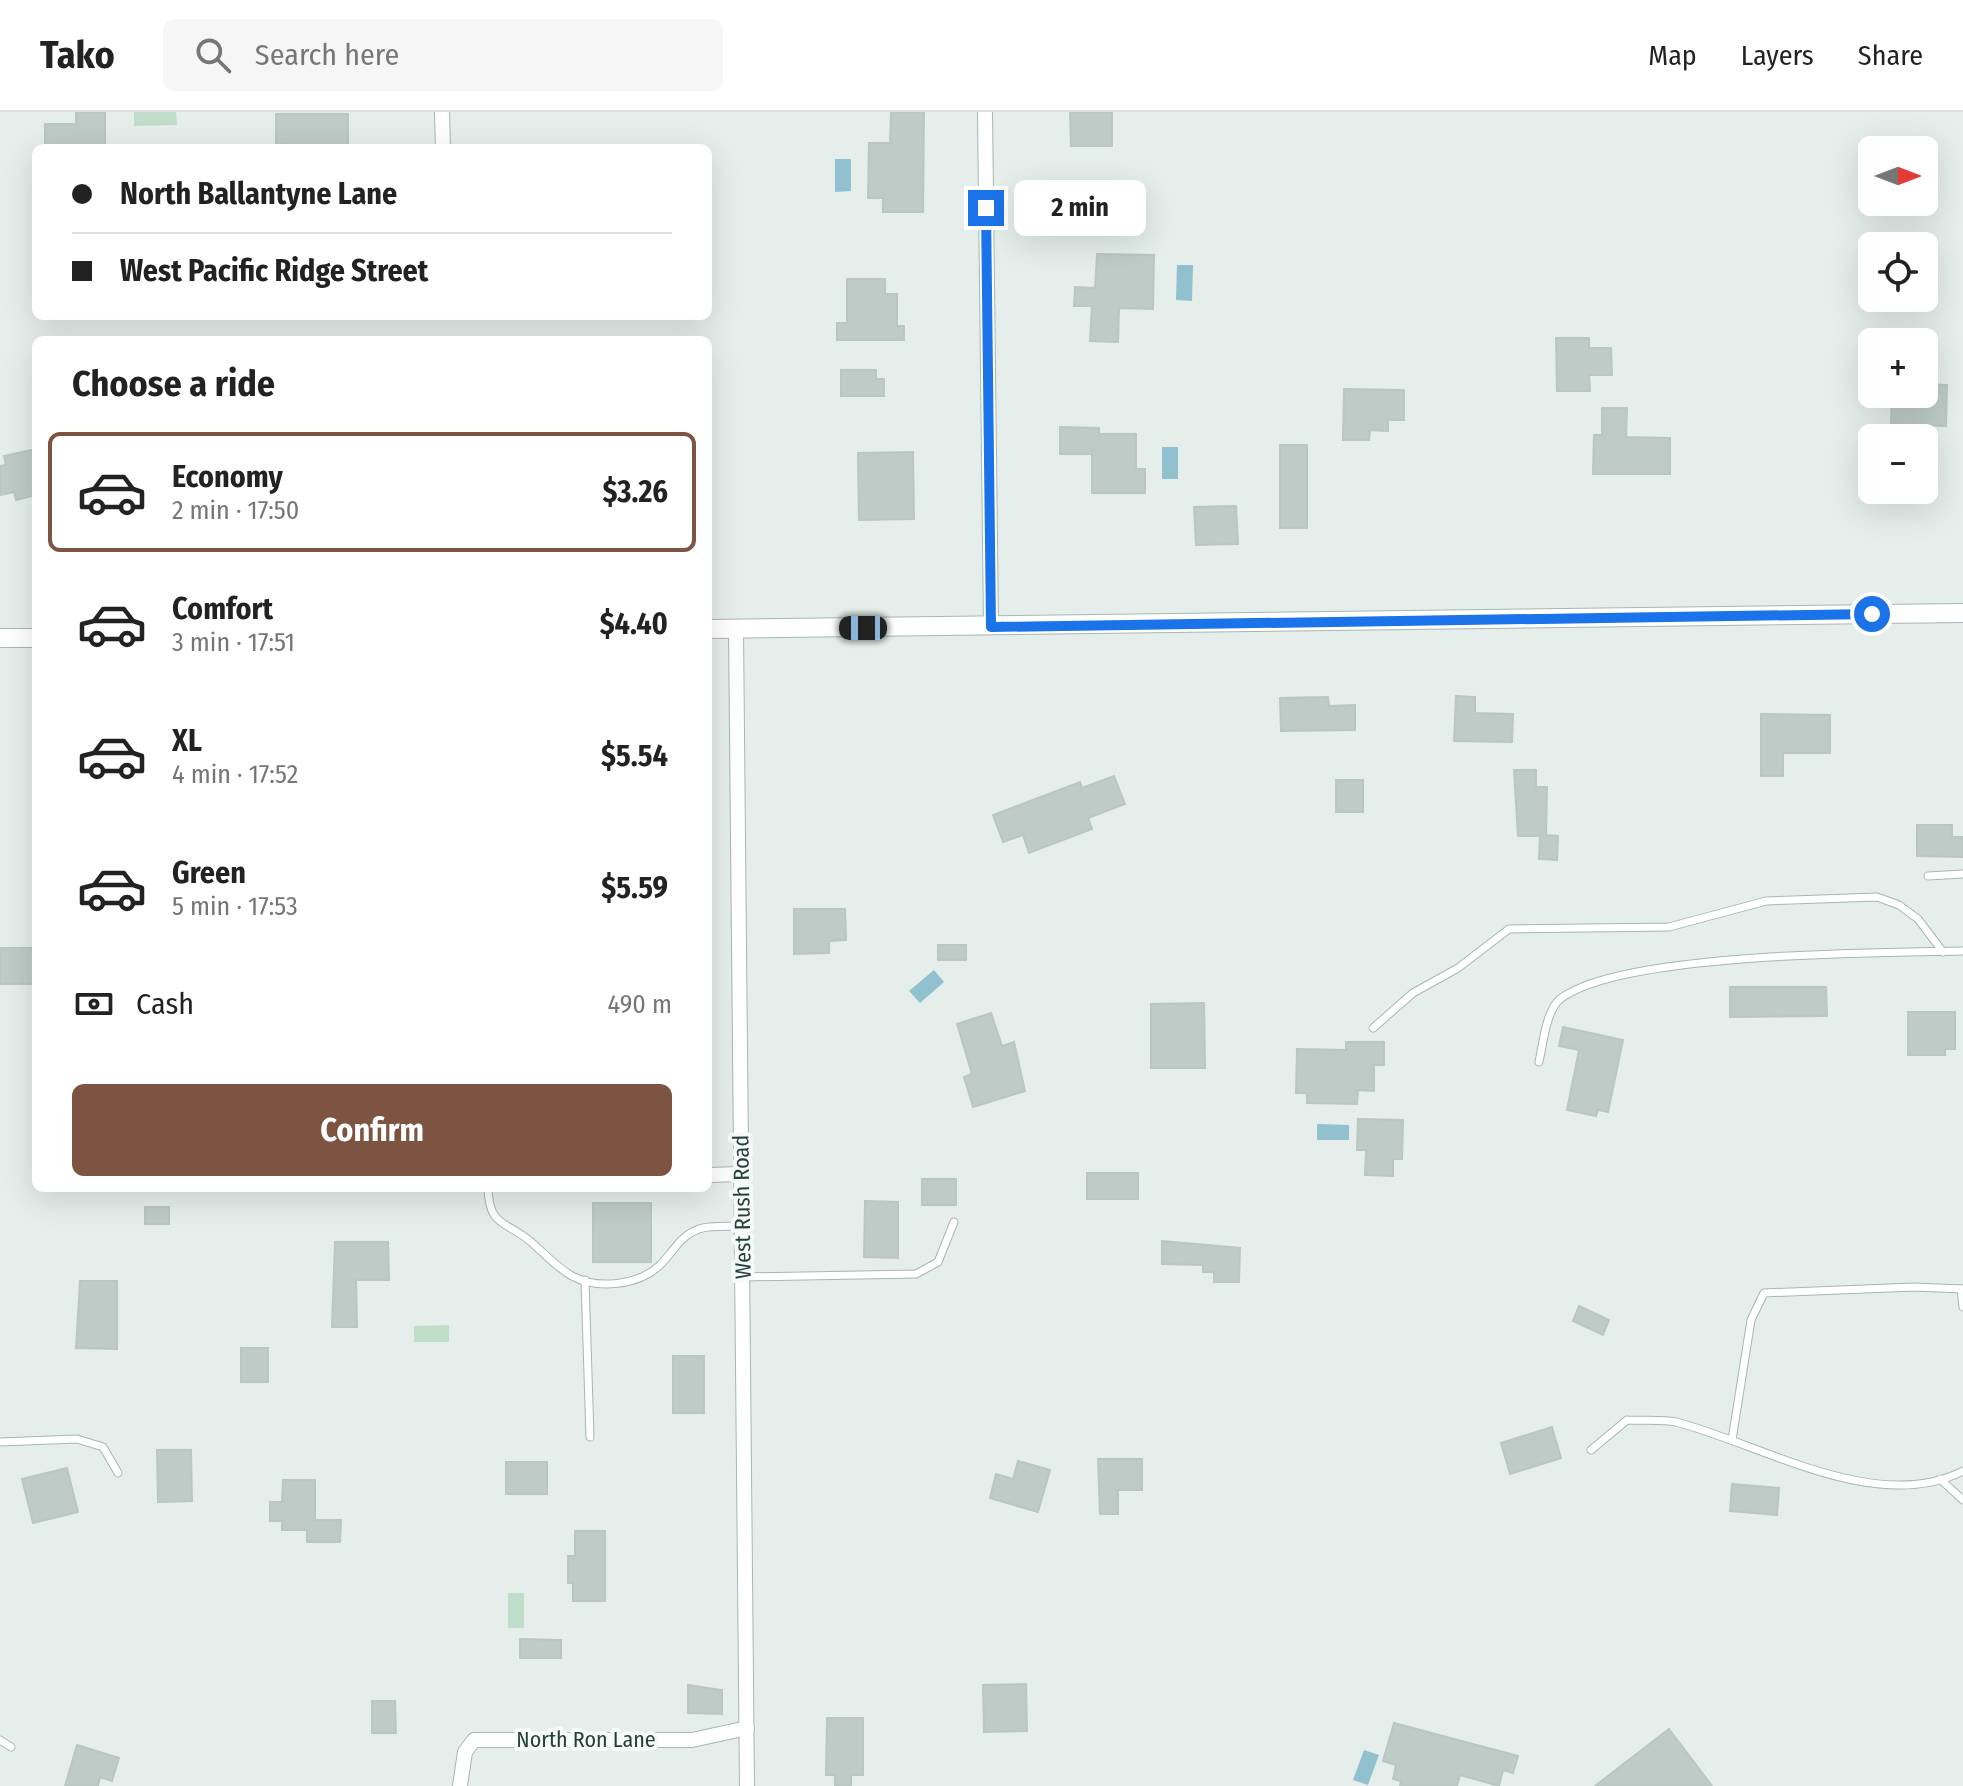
<!DOCTYPE html>
<meta charset="utf-8">
<style>
:root{--surface:#fff;--page:#f6f6f6;--text:#222;--muted:#767676;--line:#e0e0e0;--accent:#7c5441}
body{margin:0;font-family:"Fira Sans Condensed",sans-serif;background:var(--page);color:var(--text);height:100vh;display:flex;flex-direction:column;font-size:30px;white-space:nowrap}
*{box-sizing:border-box;margin:0}
p{font-size:26px;color:var(--muted)}
.icon{flex:none;width:44px;height:44px;fill:none;stroke:currentColor;stroke-width:2;stroke-linecap:round;stroke-linejoin:round}
.map{position:relative;flex:1;overflow:hidden}
.details{position:absolute;left:32px;top:224px;width:680px;height:856px;display:flex;flex-direction:column;background:var(--surface);border-radius:12px;box-shadow:0 8px 32px #0002}
.details>*{flex:none}
.guide{position:absolute;left:32px;top:32px;width:680px;height:176px;border-radius:12px;box-shadow:0 8px 32px #0002;display:grid;align-content:center;height:176px;padding:0 40px;background:var(--surface)}
.needle{width:52px;rotate:90deg}
.buttons{position:absolute;left:1858px;top:24px;display:grid;gap:16px}
.buttons a{display:grid;place-items:center;width:80px;height:80px;border-radius:12px;background:var(--surface);box-shadow:0 8px 32px #0002;font-size:40px}
.end{position:absolute;width:36px;height:36px;margin:-18px;border:10px solid #1a73e8;background:#fff;box-shadow:0 0 0 4px #fff}
.from{border-radius:50%}
.bubble{position:absolute;height:56px;border-radius:12px;background:var(--surface);box-shadow:0 8px 32px #0002;font-size:26px;font-weight:700;line-height:56px;text-align:center}
.car{position:absolute;width:24px;height:48px;margin:-24px -12px;border-radius:10px;box-shadow:0 0 6px 2px #0007;background:linear-gradient(#222 24%,#8ab4d8 0 40%,#222 0 76%,#8ab4d8 0 86%,#222 0)}
.guide b{display:flex;align-items:center;gap:28px;height:76px;font-size:30px}
.guide b+b{border-top:2px solid var(--line)}
.guide i{width:20px;height:20px;background:var(--text)}
ul{padding:0;list-style:none}
li{display:flex;align-items:center;gap:24px;height:120px;margin:0 16px 12px;padding:0 24px;border:4px solid transparent;border-radius:12px}
li div{flex:1}
li b{display:block;font-size:30px}
li em{font-style:normal;font-weight:700}
li.current{border-color:var(--accent)}
li>.icon{width:72px;height:72px;stroke-width:1.5}
h2{padding:0 40px;font-size:36px;line-height:96px}
.pay{display:flex;align-items:center;gap:20px;height:88px;padding:0 40px;font-size:30px}
.pay p{margin-inline-start:auto}
.button{display:flex;gap:16px;margin-top:auto;padding:16px 40px}
.button a{flex:1;height:92px;border-radius:12px;background:var(--accent);color:#fff;font-size:32px;font-weight:700;line-height:92px;text-align:center}
header{display:flex;align-items:center;gap:48px;box-sizing:border-box;height:112px;padding:0 40px;background:var(--surface);border-bottom:2px solid var(--line)}
header strong{font-size:38px}
nav{display:flex;gap:44px;margin-inline-start:auto;font-size:28px}
.search{width:560px;height:72px;background:var(--page);display:flex;align-items:center;gap:20px;box-sizing:border-box;padding:0 28px;border-radius:12px;color:var(--muted);font-size:30px}
.map>svg:first-child{display:block}
</style>
<header>
<strong>Tako</strong>
<div class="search"><svg class="icon" aria-label="search" viewBox="0 0 24 24"><circle cx="10" cy="10" r="6"/><path d="M15 15l6 6"/></svg>Search here</div>
<nav><a>Map</a><a>Layers</a><a>Share</a></nav>
</header>
<div class="map">
<svg width="1963" height="1674" viewBox="0 0 1963 1674">
<rect width="100%" height="100%" fill="#e5eeeb"/>
<!-- green -->
<g fill="#c0ddca">
<polygon points="134,0 176,0 177,13 134,14"/>
<polygon points="449,1213 449,1230 414,1230 414,1214"/>
<rect x="508" y="1481" width="16" height="35"/>
</g>
<!-- water -->
<g fill="#91c1cf">
<polygon points="835,47 851,47 851,79 835,80"/>
<polygon points="1177,153 1193,153 1192,189 1176,188"/>
<rect x="1162" y="335" width="16" height="32"/>
<polygon points="934,858 944,870 920,891 909,879"/>
<polygon points="1317,1012 1349,1013 1349,1028 1317,1028"/>
<polygon points="1364,1638 1379,1643 1368,1673 1353,1668"/>
</g>
<!-- building -->
<g fill="#becbc7" stroke="#b8c7c2" stroke-width="2">
<polygon points="76,0 105,0 105,36 45,36 45,12 76,12"/>
<polygon points="891,0 924,0 923,100 883,100 883,86 868,86 869,31 890,31"/>
<polygon points="1070,0 1112,0 1112,34 1071,34"/>
<polygon points="276,2 348,2 348,36 276,32"/>
<polygon points="1097,142 1154,143 1153,197 1119,196 1118,230 1090,229 1092,194 1074,194 1075,175 1095,176"/>
<polygon points="847,167 885,167 885,182 897,182 897,214 904,214 904,228 837,228 837,211 847,211"/>
<polygon points="1556,226 1589,226 1589,236 1611,236 1612,263 1589,263 1590,279 1557,279"/>
<polygon points="841,258 876,258 876,267 884,267 884,284 841,284"/>
<polygon points="1924,272 1947,273 1946,314 1891,312 1892,282 1924,282"/>
<polygon points="1344,277 1404,278 1404,308 1388,308 1388,319 1370,318 1369,328 1343,328"/>
<polygon points="1602,296 1627,296 1626,325 1670,326 1670,362 1593,362 1594,323 1602,323"/>
<polygon points="1060,315 1099,316 1099,322 1136,322 1136,357 1145,357 1145,381 1092,381 1092,342 1060,342"/>
<rect x="1280" y="333" width="27" height="83"/>
<polygon points="36,337 36,383 16,388 14,380 0,383 0,354 6,353 4,344"/>
<polygon points="913,340 914,407 859,408 858,341"/>
<polygon points="1236,394 1238,432 1196,433 1194,395"/>
<polygon points="1456,584 1475,585 1475,601 1513,602 1512,630 1454,629"/>
<polygon points="1328,585 1329,594 1355,593 1355,618 1281,619 1280,586"/>
<polygon points="1761,602 1830,603 1830,641 1783,641 1783,664 1761,664"/>
<polygon points="1514,658 1536,658 1536,675 1547,675 1546,723 1558,724 1557,748 1539,747 1540,724 1518,724"/>
<polygon points="1114,664 1125,692 1088,706 1092,717 1029,741 1023,723 1003,730 993,703 1080,670 1082,676"/>
<rect x="1336" y="668" width="27" height="32"/>
<polygon points="1917,713 1952,713 1952,725 1963,725 1963,745 1917,744"/>
<polygon points="794,797 845,797 846,828 829,829 829,841 794,842"/>
<rect x="938" y="833" width="28" height="15"/>
<rect x="0" y="836" width="36" height="36"/>
<polygon points="1730,875 1826,875 1827,904 1730,905"/>
<polygon points="1204,891 1205,956 1151,956 1151,892"/>
<polygon points="1908,900 1955,900 1955,937 1945,937 1945,943 1908,943"/>
<polygon points="991,901 1002,934 1014,930 1025,979 973,995 964,965 972,962 957,912"/>
<polygon points="1563,915 1623,928 1608,1000 1598,998 1596,1004 1567,998 1579,938 1559,934"/>
<polygon points="1346,930 1384,930 1384,953 1374,953 1374,979 1358,978 1357,992 1307,991 1307,981 1296,981 1297,937 1346,938"/>
<polygon points="1358,1007 1403,1008 1402,1047 1393,1047 1393,1064 1365,1063 1366,1038 1357,1038"/>
<rect x="1087" y="1061" width="51" height="26"/>
<rect x="922" y="1067" width="34" height="26"/>
<polygon points="865,1089 898,1090 898,1146 864,1145"/>
<rect x="593" y="1091" width="58" height="59"/>
<rect x="145" y="1095" width="24" height="17"/>
<polygon points="1162,1129 1240,1136 1239,1170 1214,1170 1214,1160 1203,1160 1203,1153 1162,1152"/>
<polygon points="335,1130 388,1130 389,1168 356,1168 357,1215 332,1215"/>
<polygon points="80,1169 117,1169 117,1237 76,1236"/>
<polygon points="1579,1194 1609,1208 1603,1223 1573,1209"/>
<rect x="241" y="1236" width="27" height="34"/>
<rect x="673" y="1244" width="31" height="57"/>
<polygon points="1552,1315 1561,1346 1510,1362 1501,1331"/>
<polygon points="157,1338 191,1338 192,1389 158,1390"/>
<polygon points="1098,1347 1142,1347 1142,1378 1118,1378 1118,1402 1100,1402"/>
<polygon points="1018,1349 1050,1358 1038,1400 990,1386 996,1362 1013,1367"/>
<rect x="506" y="1350" width="41" height="32"/>
<polygon points="67,1356 78,1400 33,1411 22,1367"/>
<polygon points="283,1368 315,1368 315,1408 341,1408 340,1430 307,1430 307,1418 282,1418 282,1409 270,1409 270,1390 282,1390"/>
<polygon points="1732,1372 1779,1376 1777,1403 1730,1399"/>
<polygon points="575,1419 605,1419 605,1489 573,1489 573,1471 568,1471 568,1444 575,1444"/>
<polygon points="520,1527 561,1528 561,1546 520,1546"/>
<polygon points="1026,1572 1027,1619 984,1620 983,1573"/>
<polygon points="688,1573 722,1578 722,1602 688,1601"/>
<polygon points="372,1589 395,1589 396,1621 372,1621"/>
<polygon points="827,1606 863,1606 863,1663 851,1663 851,1674 835,1674 835,1663 826,1663"/>
<polygon points="1394,1611 1518,1644 1513,1661 1503,1658 1499,1674 1460,1663 1457,1674 1400,1674 1401,1669 1393,1667 1396,1653 1383,1649"/>
<polygon points="1669,1617 1712,1674 1595,1674"/>
<polygon points="77,1633 119,1646 112,1669 100,1665 98,1674 65,1674"/>
</g>
<g fill="none" stroke-linecap="round" stroke-linejoin="round">
<!-- service casing -->
<g stroke="#a8b6b2" stroke-width="9">
<g id="service">
<polyline points="1928,764 1963,762"/>
<polyline points="1373,916 1413,881 1458,856 1509,817 1669,815 1766,789 1877,785 1899,793 1918,807 1943,840"/>
<path d="M 1539,950 C 1543,932 1546,899 1560,887 C 1620,840 1880,841 1963,839"/>
<path d="M 488,1076 C 489,1115 506,1109 530,1129 C 544,1141 556,1155 572,1164 C 598,1178 638,1173 659,1154 C 673,1141 679,1124 699,1117 C 711,1113 729,1115 742,1114"/>
<polyline points="742,1165 916,1162 938,1150 954,1110"/>
<polyline points="585,1168 590,1325"/>
<polyline points="1961,1177 1963,1195"/>
<polyline points="1732,1328 1751,1208 1764,1181 1914,1175 1963,1177"/>
<polyline points="0,1330 77,1327 103,1335 118,1361"/>
<path d="M 1591,1338 L 1627,1308 C 1643,1309 1661,1307 1676,1310 C 1761,1332 1876,1403 1963,1359"/>
<polyline points="1940,1367 1963,1388"/>
<polyline points="0,1628 11,1635"/>
</g>
</g>
<!-- minor casing -->
<g stroke="#a8b6b2" stroke-width="16">
<g id="minor">
<polyline points="442,0 443,36"/>
<polyline points="985,0 991,515"/>
<polyline points="736,517 747,1674"/>
<polyline points="708,1063 741,1062"/>
<polyline points="460,1674 465,1640 474,1628 692,1628 747,1616"/>
</g>
</g>
<!-- tertiary casing -->
<g stroke="#a8b6b2" stroke-width="20">
<g id="tertiary">
<polyline points="708,517 1963,501"/>
<polyline points="0,526 36,526"/>
</g>
</g>
<!-- service -->
<use href="#service" stroke="#fff" stroke-width="7"/>
<!-- minor -->
<use href="#minor" stroke="#fff" stroke-width="14"/>
<!-- tertiary -->
<use href="#tertiary" stroke="#fff" stroke-width="18"/>
</g>
<g fill="none" stroke-linecap="round" stroke-linejoin="round">
<!-- route -->
<polyline stroke="#1a73e8" stroke-width="10" points="986,96 991,515 1872,502"/>
</g>
<g text-anchor="middle" dominant-baseline="central" stroke-width="8" stroke-linejoin="round" paint-order="stroke">
<!-- street labels -->
<g font-size="22" fill="#253f3a" stroke="#f6faf8">
<text transform="translate(742 1095) rotate(-91)">West Rush Road</text>
<text x="586" y="1627">North Ron Lane</text>
</g>
</g>
</svg>
<div class="buttons">
<a><svg class="needle" viewBox="-14 -14 28 28"><path d="M0-13l5 13h-10z" fill="#e53935"/><path d="M0 13l5-13h-10z" fill="#767676"/></svg></a>
<a><svg class="icon" aria-label="locate" viewBox="0 0 24 24"><circle cx="12" cy="12" r="6"/><path d="M12 2v4M12 18v4M2 12h4M18 12h4"/></svg></a>
<a>+</a>
<a>−</a>
</div>
<i class="end from" style="left:1872px;top:502px"></i>
<i class="end" style="left:986px;top:96px"></i>
<div class="bubble" style="left:1014px;top:68px;width:132px">2 min</div>
<i class="car" style="left:863px;top:516px;rotate:270deg"></i>
<div class="guide">
<b><i class="from"></i>North Ballantyne Lane</b>
<b><i></i>West Pacific Ridge Street</b>
</div>
<section class="details">
<h2>Choose a ride</h2>
<ul>
<li class="current"><svg class="icon" aria-label="car" viewBox="0 0 24 24"><path d="M5 17H2v-5l4-1 3-4h7l3 4 3 1v5h-3M9 17h6M6 11h13"/><circle cx="7" cy="17" r="2"/><circle cx="17" cy="17" r="2"/></svg><div><b>Economy</b><p>2 min · 17:50</p></div><em>$3.26</em></li>
<li><svg class="icon" aria-label="car" viewBox="0 0 24 24"><path d="M5 17H2v-5l4-1 3-4h7l3 4 3 1v5h-3M9 17h6M6 11h13"/><circle cx="7" cy="17" r="2"/><circle cx="17" cy="17" r="2"/></svg><div><b>Comfort</b><p>3 min · 17:51</p></div><em>$4.40</em></li>
<li><svg class="icon" aria-label="car" viewBox="0 0 24 24"><path d="M5 17H2v-5l4-1 3-4h7l3 4 3 1v5h-3M9 17h6M6 11h13"/><circle cx="7" cy="17" r="2"/><circle cx="17" cy="17" r="2"/></svg><div><b>XL</b><p>4 min · 17:52</p></div><em>$5.54</em></li>
<li><svg class="icon" aria-label="car" viewBox="0 0 24 24"><path d="M5 17H2v-5l4-1 3-4h7l3 4 3 1v5h-3M9 17h6M6 11h13"/><circle cx="7" cy="17" r="2"/><circle cx="17" cy="17" r="2"/></svg><div><b>Green</b><p>5 min · 17:53</p></div><em>$5.59</em></li>
</ul>
<div class="pay"><svg class="icon" aria-label="cash" viewBox="0 0 24 24"><path d="M3 7h18v10H3z"/><circle cx="12" cy="12" r="2"/></svg>Cash<p>490 m</p></div>
<div class="button"><a>Confirm</a></div>
</section>
</div>
